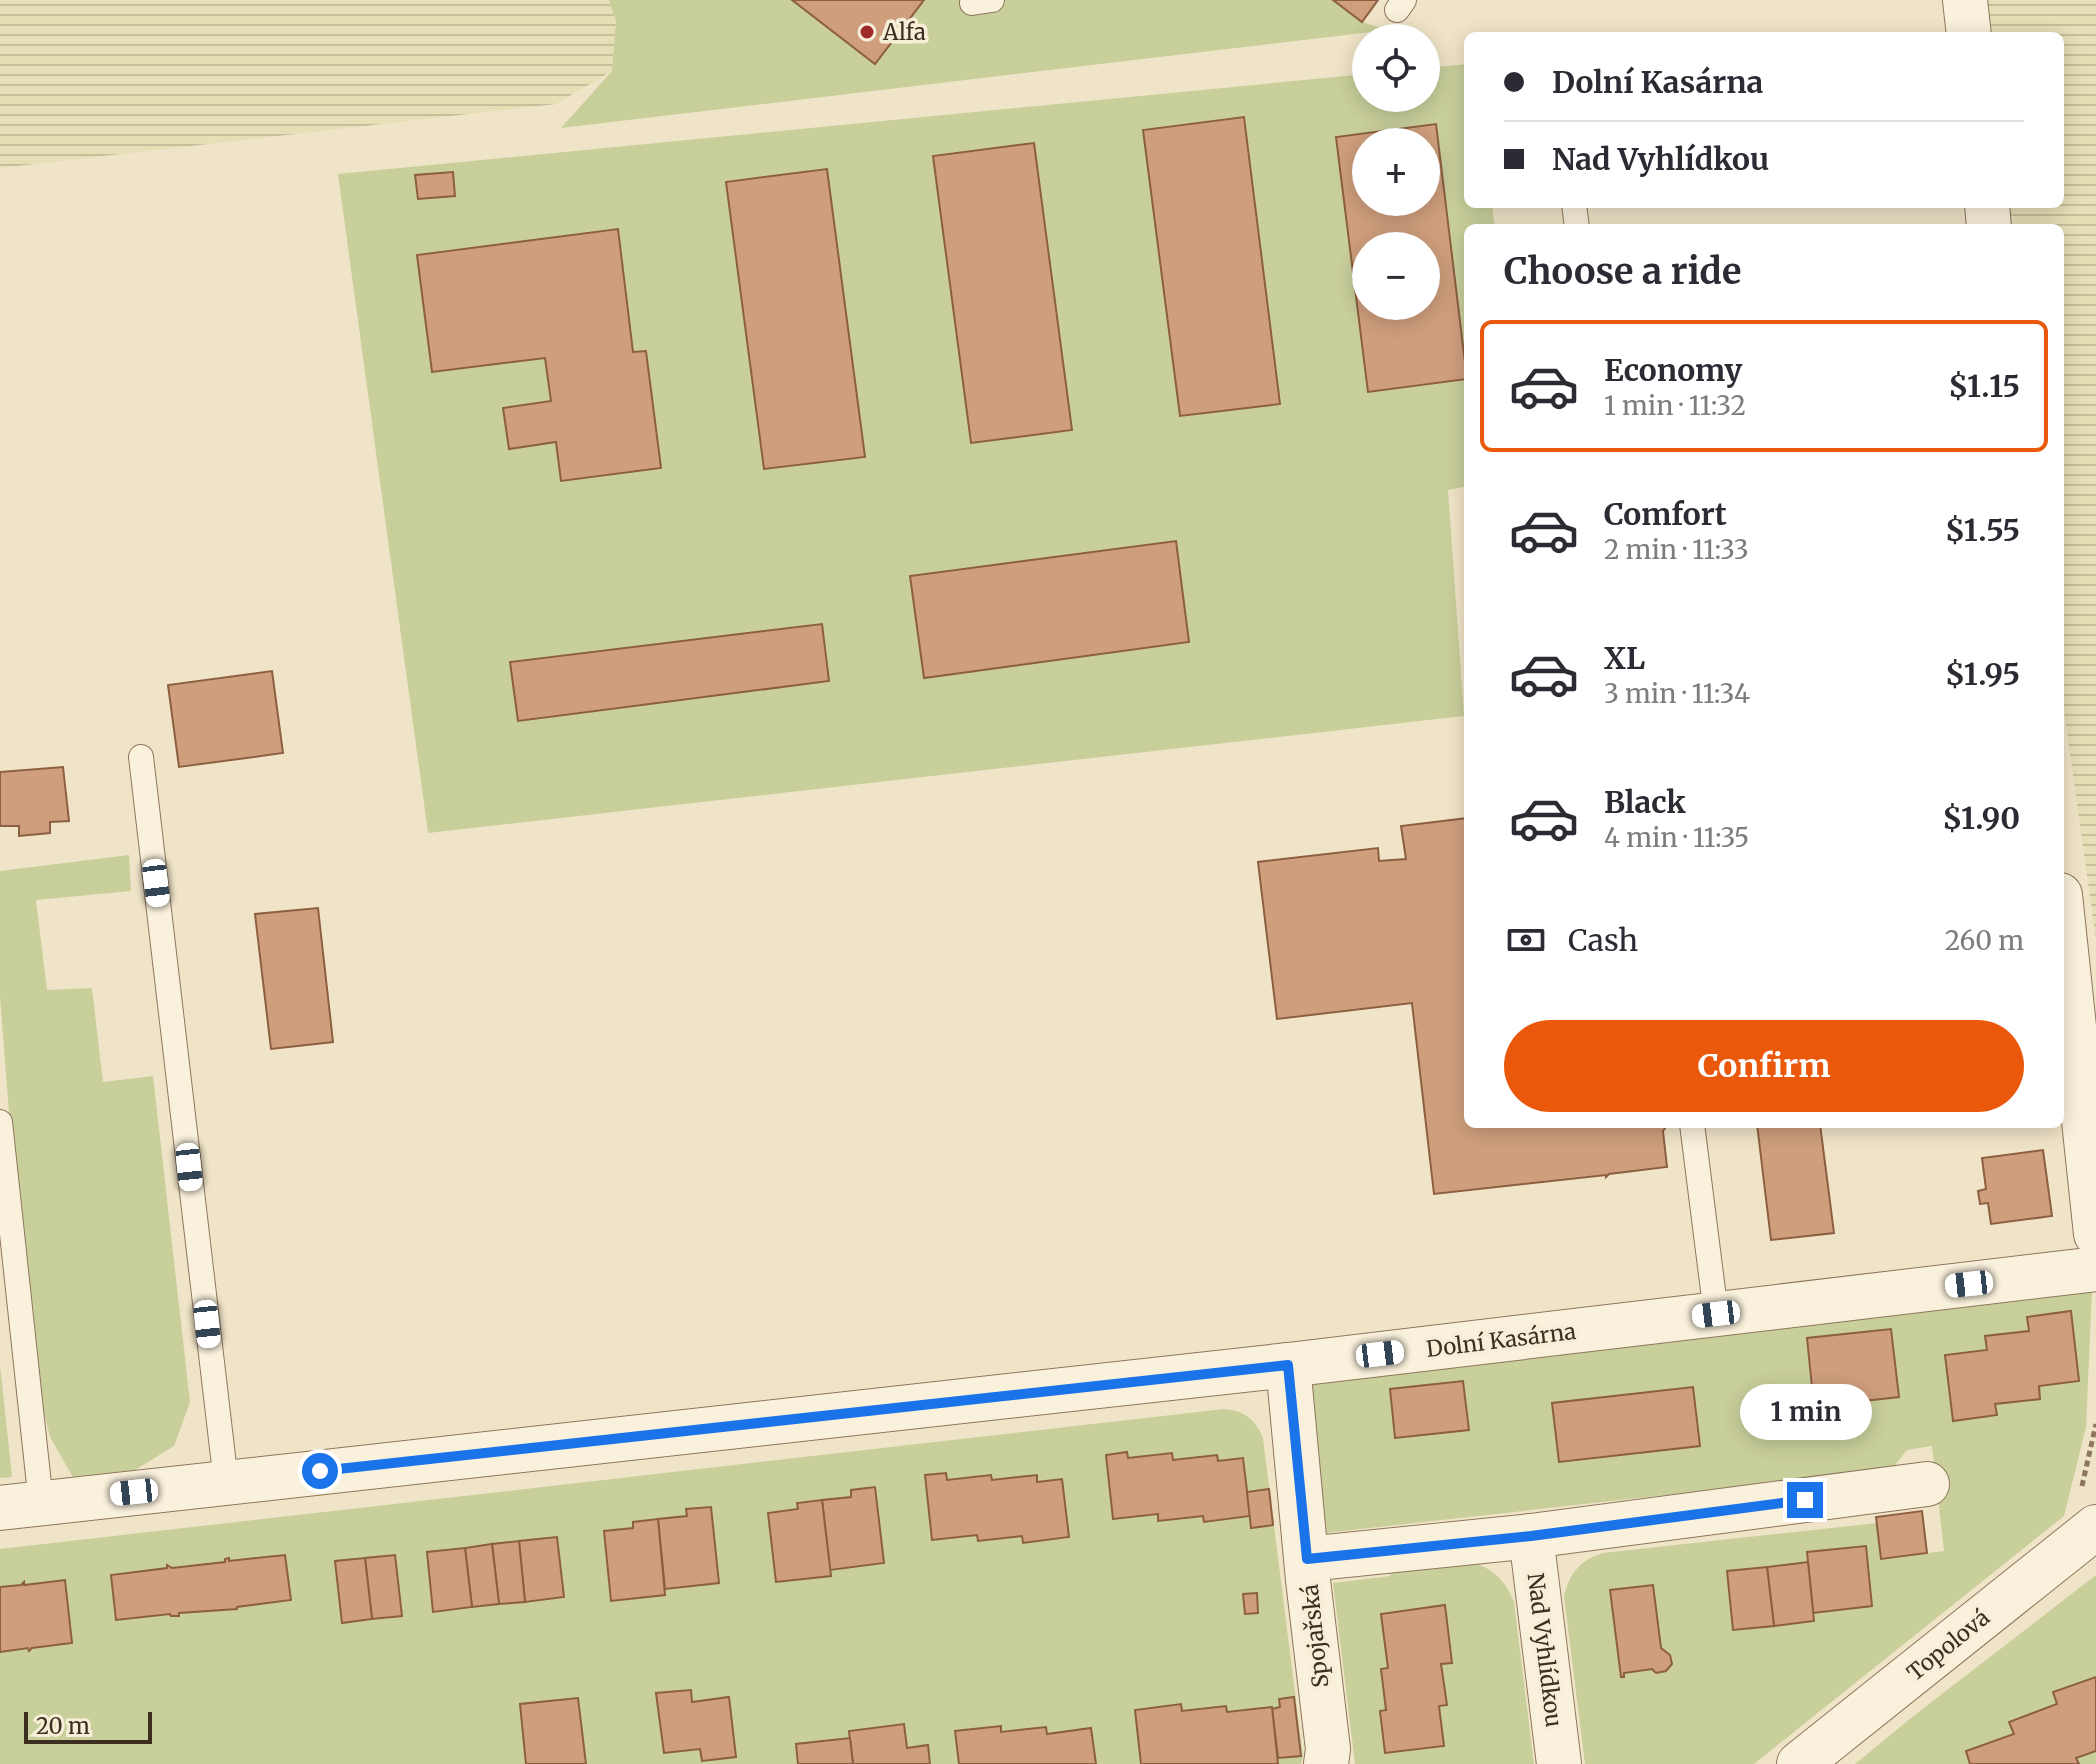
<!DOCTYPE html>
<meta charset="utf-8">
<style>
:root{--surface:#fff;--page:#f2f2f3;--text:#2b2b33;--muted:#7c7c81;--line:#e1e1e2;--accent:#ea580c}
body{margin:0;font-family:Merriweather,serif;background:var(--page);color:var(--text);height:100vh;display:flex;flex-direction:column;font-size:30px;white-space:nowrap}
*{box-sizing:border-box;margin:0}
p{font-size:26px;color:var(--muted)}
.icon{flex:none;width:44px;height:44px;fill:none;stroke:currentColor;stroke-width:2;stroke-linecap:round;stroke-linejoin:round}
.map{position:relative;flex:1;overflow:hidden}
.details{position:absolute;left:1464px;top:224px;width:600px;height:904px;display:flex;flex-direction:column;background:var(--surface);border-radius:12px;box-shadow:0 4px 20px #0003}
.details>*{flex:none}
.top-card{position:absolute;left:1464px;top:32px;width:600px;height:176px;border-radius:12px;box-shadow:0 4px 20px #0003;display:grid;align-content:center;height:176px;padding:0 40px;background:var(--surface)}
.controls{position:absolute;left:1352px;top:24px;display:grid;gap:16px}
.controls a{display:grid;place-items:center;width:88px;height:88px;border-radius:50%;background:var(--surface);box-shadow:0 4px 20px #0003;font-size:40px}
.scale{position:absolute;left:24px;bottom:20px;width:128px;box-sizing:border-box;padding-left:8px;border:4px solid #3d2e20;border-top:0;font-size:22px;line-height:28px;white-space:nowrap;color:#3d2e20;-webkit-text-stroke:6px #f7eed8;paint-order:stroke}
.end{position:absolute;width:36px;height:36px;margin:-18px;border:10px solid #1a73e8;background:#fff;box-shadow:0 0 0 4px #fff}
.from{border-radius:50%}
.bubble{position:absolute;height:56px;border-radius:28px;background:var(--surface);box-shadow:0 4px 20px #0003;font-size:26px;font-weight:700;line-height:56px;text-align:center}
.car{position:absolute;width:24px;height:48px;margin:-24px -12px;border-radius:10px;box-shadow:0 0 6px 2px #0007;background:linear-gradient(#fff 24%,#345 0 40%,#fff 0 76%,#345 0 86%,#fff 0)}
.top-card b{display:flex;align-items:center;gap:28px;height:76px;font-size:30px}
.top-card b+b{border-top:2px solid var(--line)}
.top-card i{width:20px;height:20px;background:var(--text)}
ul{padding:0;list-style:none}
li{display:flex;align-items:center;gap:24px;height:132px;margin:0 16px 12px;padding:0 24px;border:4px solid transparent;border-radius:12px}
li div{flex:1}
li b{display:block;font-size:30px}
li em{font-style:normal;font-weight:700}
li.selected{border-color:var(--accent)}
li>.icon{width:72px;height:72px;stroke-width:1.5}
h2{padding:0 40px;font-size:36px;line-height:96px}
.pay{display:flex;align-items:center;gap:20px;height:88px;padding:0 40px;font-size:30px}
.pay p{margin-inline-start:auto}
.primary-button{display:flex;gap:16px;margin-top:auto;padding:16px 40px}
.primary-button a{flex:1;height:92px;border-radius:48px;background:var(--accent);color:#fff;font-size:32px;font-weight:700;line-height:92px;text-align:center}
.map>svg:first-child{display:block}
</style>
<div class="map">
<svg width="2096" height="1764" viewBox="0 0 2096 1764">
<defs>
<pattern id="farmland-rules" width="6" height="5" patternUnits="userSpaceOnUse" patternTransform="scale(2)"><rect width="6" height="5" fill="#e6deb5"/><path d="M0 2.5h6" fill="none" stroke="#c6bf9b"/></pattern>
</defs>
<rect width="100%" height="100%" fill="#f0e4c8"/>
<!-- farmland -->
<g fill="url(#farmland-rules)">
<polygon points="0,0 609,0 616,21 612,71 556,104 0,168"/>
<polygon points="1984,0 2096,0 2096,940 2060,682 2060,228 2008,228 2006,204 2060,204 2060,36 1988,36"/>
</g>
<!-- green -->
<g fill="#c9cf9b" fill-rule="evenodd">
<polygon points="609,0 1333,0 1362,22 1388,30 561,128 612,71 616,21"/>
<path d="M 1468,64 L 1468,204 L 1492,204 L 1495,228 L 1468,228 L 1468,486 L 1448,490 L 1464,716 L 428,833 L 338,174 L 1366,74 L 1366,98 L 1426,98 L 1426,68 ZM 1366,142 L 1426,142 L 1426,202 L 1366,202 ZM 1366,246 L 1426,246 L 1426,306 L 1366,306 Z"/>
<polygon points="129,855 131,891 36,900 47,990 92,988 103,1082 153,1076 190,1402 174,1446 132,1472 75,1481 50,1437 39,1392 18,1228 0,997 0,871"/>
<path d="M 2092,1290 L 2086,1427 L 2064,1516 L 1754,1764 L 1585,1764 L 1564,1596 C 1570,1573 1580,1560 1603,1553 L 1877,1523 L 1881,1559 L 1944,1551 L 1932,1446 L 1907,1450 L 1891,1470 L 1325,1533 L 1307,1379 Z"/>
<polygon points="0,1365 12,1477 0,1478"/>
<path d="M 1224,1409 C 1244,1411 1254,1418 1263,1438 L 1303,1756 L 1301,1764 L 0,1764 L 0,1549 Z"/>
<path d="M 1467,1560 C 1491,1568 1504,1577 1514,1602 L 1534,1764 L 1355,1764 L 1333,1583 L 1390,1576 L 1390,1568 Z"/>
<polygon points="2096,1575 2096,1764 1855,1764 1916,1714"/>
</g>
<!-- building -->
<g fill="#cf9f7d" stroke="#8d5f41" stroke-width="2" fill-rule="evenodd">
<polygon points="792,0 924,0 875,64"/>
<polygon points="1333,0 1378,0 1362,22"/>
<polygon points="1244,117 1280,404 1180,416 1143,130"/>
<path d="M 1436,124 L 1467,379 L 1368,392 L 1336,137 ZM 1366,142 L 1426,142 L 1426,202 L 1366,202 ZM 1366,246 L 1426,246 L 1426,306 L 1366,306 Z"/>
<polygon points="1034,143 1072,430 971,443 933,156"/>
<polygon points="827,169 865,457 764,469 726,182"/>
<polygon points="453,172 455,196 418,199 415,175"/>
<polygon points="618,229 633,352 646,351 661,468 561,481 556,442 509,449 503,408 551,401 545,358 432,372 417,255"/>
<polygon points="1176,541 1189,642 924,678 910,576"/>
<polygon points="822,624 829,681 518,721 510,662"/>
<polygon points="272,671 283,753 179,767 168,685"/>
<polygon points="63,767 69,821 50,822 50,833 19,836 19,826 0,826 0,772"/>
<polygon points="1468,818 1468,1124 1662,1124 1662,1127 1666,1127 1663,1131 1667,1167 1609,1174 1606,1177 1606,1175 1434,1194 1412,1003 1277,1019 1258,862 1378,848 1379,861 1406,859 1401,826"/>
<polygon points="318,908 333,1042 271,1049 255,914"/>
<polygon points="1757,1124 1820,1124 1834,1233 1771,1240"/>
<polygon points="2043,1150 2052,1216 1991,1224 1988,1203 1980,1204 1978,1191 1986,1189 1982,1158"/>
<polygon points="2071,1311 2079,1381 2039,1386 2040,1399 1995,1404 1997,1415 1953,1421 1945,1355 1987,1350 1985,1336 2029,1331 2027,1317"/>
<polygon points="1891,1329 1899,1397 1837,1404 1835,1385 1812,1387 1807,1338"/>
<polygon points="1463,1381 1469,1430 1395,1438 1390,1389"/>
<polygon points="1693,1387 1700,1446 1559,1462 1552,1403"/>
<polygon points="1127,1452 1128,1458 1172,1453 1173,1460 1217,1455 1218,1461 1243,1458 1250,1516 1204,1522 1203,1516 1158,1521 1158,1514 1113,1519 1106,1455"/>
<polygon points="946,1473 947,1480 991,1475 992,1480 1037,1475 1037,1482 1062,1479 1069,1537 1023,1543 1022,1536 978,1541 977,1535 932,1540 925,1475"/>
<polygon points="875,1487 884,1563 830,1570 822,1500 851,1497 851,1490"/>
<polygon points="1269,1489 1273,1525 1251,1528 1247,1492"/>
<polygon points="822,1500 831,1576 776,1582 768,1513 798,1509 797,1503"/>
<polygon points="711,1507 719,1583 665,1589 658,1519 687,1516 686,1509"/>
<polygon points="1922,1511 1927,1553 1881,1559 1876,1517"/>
<polygon points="658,1519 665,1595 611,1601 604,1531 633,1528 633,1522"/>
<polygon points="557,1537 564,1597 525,1602 519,1541"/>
<polygon points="519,1541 525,1602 499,1604 492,1544"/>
<polygon points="492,1544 499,1604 472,1607 465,1548"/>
<polygon points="1866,1546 1872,1606 1813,1613 1807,1552"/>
<polygon points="465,1548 472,1607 433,1612 427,1552"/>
<polygon points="285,1555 291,1600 237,1607 237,1609 179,1613 179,1616 171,1616 170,1614 116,1620 111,1575 167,1568 167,1565 172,1568 225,1562 225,1559 229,1558 229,1561"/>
<polygon points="395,1555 402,1616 372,1619 365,1558"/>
<polygon points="365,1558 372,1619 342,1623 335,1561"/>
<polygon points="1808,1562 1814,1621 1774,1626 1767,1567"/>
<polygon points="1767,1567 1774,1626 1733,1630 1727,1571"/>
<polygon points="65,1580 72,1643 32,1648 29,1651 28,1648 0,1652 0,1587 21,1585 24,1582 24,1585"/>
<polygon points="1653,1585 1661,1648 1670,1655 1672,1664 1666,1671 1656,1673 1652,1669 1624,1673 1624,1677 1621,1677 1610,1590"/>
<polygon points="1257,1593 1258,1613 1245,1614 1243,1594"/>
<polygon points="1445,1605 1452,1663 1441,1664 1447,1705 1439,1706 1444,1746 1385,1753 1380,1711 1386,1710 1381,1669 1388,1668 1381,1614"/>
<polygon points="2096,1677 2096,1751 2076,1758 2079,1764 1970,1764 1966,1751 2014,1734 2009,1722 2057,1704 2053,1692"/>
<polygon points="691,1690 692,1702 729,1697 736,1757 702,1761 700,1749 664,1753 656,1693"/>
<polygon points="1294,1697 1301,1756 1278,1758 1272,1709 1280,1707 1279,1699"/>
<polygon points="578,1698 586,1764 526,1764 520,1704"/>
<polygon points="1181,1704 1182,1711 1226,1706 1227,1712 1272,1707 1278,1764 1141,1764 1135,1710"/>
<polygon points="904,1724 907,1748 928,1745 930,1764 853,1764 849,1731"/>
<polygon points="1001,1726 1001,1732 1046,1727 1047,1734 1091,1728 1096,1764 959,1764 955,1731"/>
<polygon points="850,1738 853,1764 798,1764 796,1744"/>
</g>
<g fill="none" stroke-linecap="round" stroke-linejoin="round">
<!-- service casing -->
<g stroke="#8d765c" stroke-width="26">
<g id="service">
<polyline points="972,3 992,0"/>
<polyline points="1397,10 1404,0"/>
<polyline points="1574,204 1577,228"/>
<polyline points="141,757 226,1482"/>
<polyline points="0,1122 41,1503"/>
<polyline points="1692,1124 1716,1314"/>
</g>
</g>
<!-- minor casing -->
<g stroke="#8d765c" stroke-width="46">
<g id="minor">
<polyline points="1965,0 1969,36"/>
<polyline points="1987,204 1989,228"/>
<polyline points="2060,895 2096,1234"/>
<polyline points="1288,1365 1308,1580 1328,1749 1326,1764"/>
<polyline points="0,1508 1288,1365 2096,1269"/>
<polyline points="1531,1536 1559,1764"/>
<polyline points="1307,1559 1531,1536 1927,1484"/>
</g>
</g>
<!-- tertiary casing -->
<g stroke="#8d765c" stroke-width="46">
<polyline id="tertiary" points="1799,1764 2096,1527"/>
</g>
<!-- path -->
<polyline stroke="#8d765c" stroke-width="5" stroke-dasharray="6 4" stroke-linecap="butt" points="2082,1486 2096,1424"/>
<!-- service -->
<use href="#service" stroke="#faf1dc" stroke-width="24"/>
<!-- minor -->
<use href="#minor" stroke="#faf1dc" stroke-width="44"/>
<!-- tertiary -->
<use href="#tertiary" stroke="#faf1dc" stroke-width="44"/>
</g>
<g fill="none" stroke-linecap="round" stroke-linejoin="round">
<!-- route -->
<polyline stroke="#1a73e8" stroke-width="10" points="320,1471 1288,1365 1307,1559 1531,1536 1805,1500"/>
</g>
<!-- markers -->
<circle fill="#9e2a2b" stroke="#f7eed8" stroke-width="3" cx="867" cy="32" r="8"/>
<g text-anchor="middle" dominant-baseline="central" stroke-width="7" stroke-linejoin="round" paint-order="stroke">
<!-- poi labels -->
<g font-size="22" fill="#3d2e20" stroke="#f7eed8" text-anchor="start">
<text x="883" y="32">Alfa</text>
</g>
<!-- street labels -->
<g font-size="22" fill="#3d2e20" stroke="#f7eed8">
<text transform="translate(1501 1340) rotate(-7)">Dolní Kasárna</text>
<text transform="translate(1315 1636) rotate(-96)">Spojařská</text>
<text transform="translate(1948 1645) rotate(-39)">Topolová</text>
<text transform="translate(1545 1650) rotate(83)">Nad Vyhlídkou</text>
</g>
</g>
</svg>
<div class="controls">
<a><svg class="icon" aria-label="locate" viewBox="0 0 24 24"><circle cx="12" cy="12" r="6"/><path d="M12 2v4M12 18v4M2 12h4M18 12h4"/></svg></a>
<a>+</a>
<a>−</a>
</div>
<div class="scale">20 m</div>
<i class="end from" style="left:320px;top:1471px"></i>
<i class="end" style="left:1805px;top:1500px"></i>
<div class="bubble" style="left:1740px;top:1384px;width:132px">1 min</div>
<i class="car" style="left:156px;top:883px;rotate:173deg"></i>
<i class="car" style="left:189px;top:1167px;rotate:174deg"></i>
<i class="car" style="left:1969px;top:1284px;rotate:264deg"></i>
<i class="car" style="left:1716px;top:1314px;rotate:263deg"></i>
<i class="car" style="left:207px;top:1324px;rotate:174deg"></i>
<i class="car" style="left:1380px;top:1354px;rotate:83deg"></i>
<i class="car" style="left:134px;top:1492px;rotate:264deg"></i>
<div class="top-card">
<b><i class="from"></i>Dolní Kasárna</b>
<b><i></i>Nad Vyhlídkou</b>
</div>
<section class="details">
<h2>Choose a ride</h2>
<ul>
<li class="selected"><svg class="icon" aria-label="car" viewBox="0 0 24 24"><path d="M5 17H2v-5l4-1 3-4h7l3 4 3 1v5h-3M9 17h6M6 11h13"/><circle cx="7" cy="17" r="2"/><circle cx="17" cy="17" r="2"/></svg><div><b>Economy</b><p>1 min · 11:32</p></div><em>$1.15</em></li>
<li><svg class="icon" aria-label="car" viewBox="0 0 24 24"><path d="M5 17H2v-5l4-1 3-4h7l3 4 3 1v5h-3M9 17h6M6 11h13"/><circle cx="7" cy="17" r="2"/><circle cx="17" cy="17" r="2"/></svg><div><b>Comfort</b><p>2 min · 11:33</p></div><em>$1.55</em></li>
<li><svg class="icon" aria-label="car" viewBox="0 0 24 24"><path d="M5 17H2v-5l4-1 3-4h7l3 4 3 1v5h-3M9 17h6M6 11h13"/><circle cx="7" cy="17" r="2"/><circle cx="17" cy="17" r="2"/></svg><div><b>XL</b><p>3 min · 11:34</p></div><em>$1.95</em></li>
<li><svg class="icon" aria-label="car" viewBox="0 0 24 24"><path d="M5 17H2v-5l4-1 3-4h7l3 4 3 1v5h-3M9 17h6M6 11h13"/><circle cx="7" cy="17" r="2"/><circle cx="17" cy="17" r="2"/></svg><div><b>Black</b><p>4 min · 11:35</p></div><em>$1.90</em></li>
</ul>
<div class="pay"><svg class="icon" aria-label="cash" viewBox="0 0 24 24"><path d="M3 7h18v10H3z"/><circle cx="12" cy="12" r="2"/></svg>Cash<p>260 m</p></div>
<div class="primary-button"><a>Confirm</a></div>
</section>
</div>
